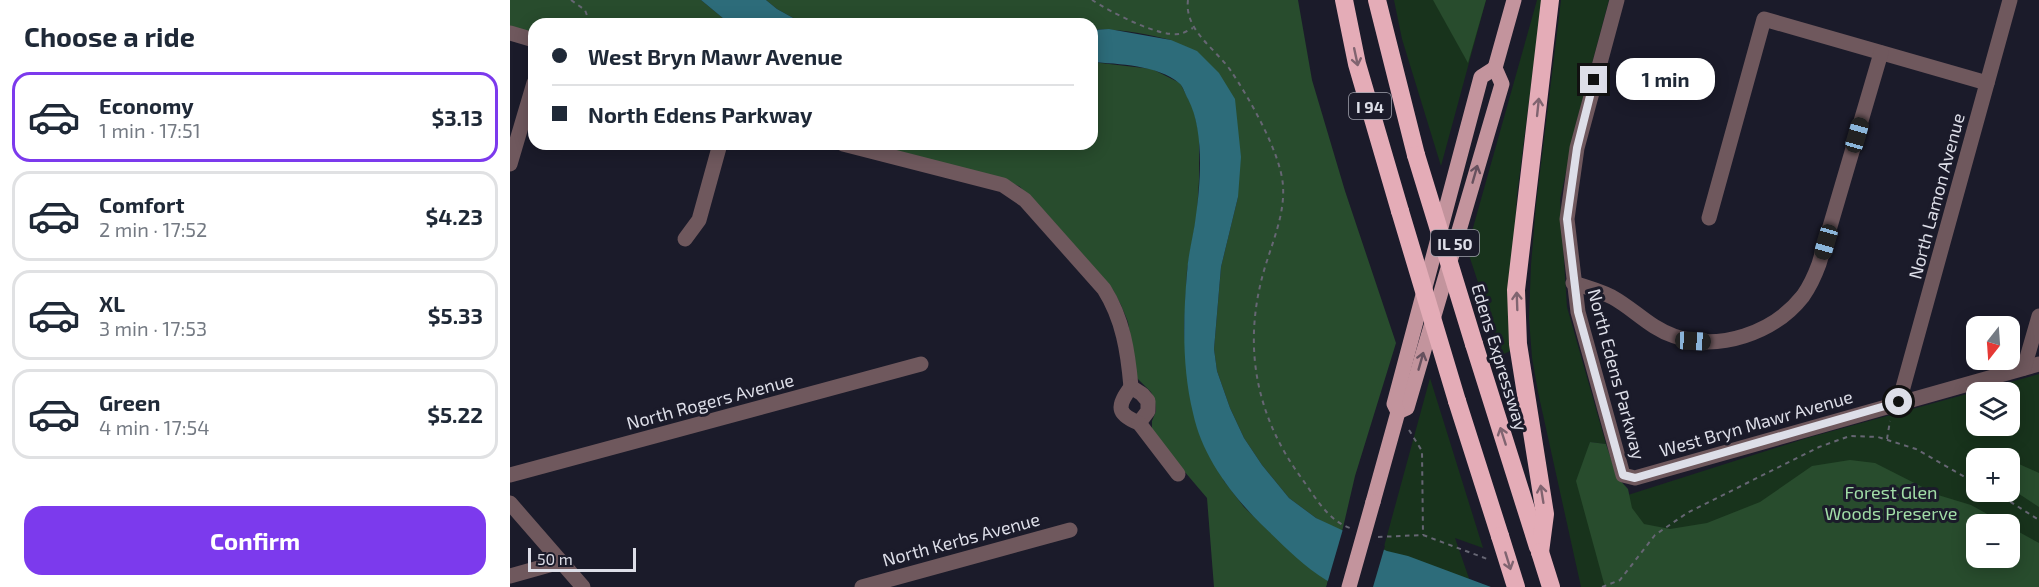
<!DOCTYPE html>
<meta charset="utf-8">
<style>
:root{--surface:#fff;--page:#f2f2f3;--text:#1f2937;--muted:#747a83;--line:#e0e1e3;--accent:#7c3aed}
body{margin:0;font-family:"Exo 2",sans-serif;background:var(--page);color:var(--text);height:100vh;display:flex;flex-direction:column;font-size:22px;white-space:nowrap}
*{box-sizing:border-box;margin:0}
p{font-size:20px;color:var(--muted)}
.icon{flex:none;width:33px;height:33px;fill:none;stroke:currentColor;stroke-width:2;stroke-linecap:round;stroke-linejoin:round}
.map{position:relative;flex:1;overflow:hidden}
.details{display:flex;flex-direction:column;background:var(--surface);width:510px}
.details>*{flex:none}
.guide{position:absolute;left:18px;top:18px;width:570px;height:132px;border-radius:18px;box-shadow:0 3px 15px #0003;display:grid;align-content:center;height:132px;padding:0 24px;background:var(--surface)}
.needle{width:39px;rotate:197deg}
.fabs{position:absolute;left:1456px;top:316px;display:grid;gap:12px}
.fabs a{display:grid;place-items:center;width:54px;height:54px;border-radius:12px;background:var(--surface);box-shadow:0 3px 15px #0003;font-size:30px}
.scale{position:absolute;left:18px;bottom:15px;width:108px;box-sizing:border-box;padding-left:6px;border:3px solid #dddee8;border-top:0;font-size:16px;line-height:21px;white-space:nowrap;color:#dddee8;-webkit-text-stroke:4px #1b1b2a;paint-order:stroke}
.end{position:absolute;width:27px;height:27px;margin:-14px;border:8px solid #dddee8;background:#111;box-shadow:0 0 0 3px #111}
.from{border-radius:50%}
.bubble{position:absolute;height:42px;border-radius:18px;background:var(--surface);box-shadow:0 3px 15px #0003;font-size:20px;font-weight:700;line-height:42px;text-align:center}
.car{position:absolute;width:18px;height:36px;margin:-18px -9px;border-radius:8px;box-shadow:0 0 4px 2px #0007;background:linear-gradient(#222 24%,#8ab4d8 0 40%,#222 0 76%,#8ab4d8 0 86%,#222 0)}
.guide b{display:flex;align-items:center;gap:21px;height:57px;font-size:22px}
.guide b+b{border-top:2px solid var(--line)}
.guide i{width:15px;height:15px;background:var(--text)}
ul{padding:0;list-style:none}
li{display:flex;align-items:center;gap:18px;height:90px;margin:0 12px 9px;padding:0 12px;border:3px solid var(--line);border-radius:18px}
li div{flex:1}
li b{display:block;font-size:22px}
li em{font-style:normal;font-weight:700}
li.active{border-color:var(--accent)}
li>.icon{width:54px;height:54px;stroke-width:1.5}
h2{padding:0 24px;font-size:27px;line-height:72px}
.cta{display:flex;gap:12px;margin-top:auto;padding:12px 24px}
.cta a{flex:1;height:69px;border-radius:18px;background:var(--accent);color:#fff;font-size:24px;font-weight:700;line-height:69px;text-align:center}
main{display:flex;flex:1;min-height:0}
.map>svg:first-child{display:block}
</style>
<main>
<section class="details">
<h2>Choose a ride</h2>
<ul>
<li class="active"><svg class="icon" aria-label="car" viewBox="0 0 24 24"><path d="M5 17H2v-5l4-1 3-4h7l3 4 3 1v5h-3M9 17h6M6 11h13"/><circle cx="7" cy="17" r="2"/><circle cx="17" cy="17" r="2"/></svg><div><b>Economy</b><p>1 min · 17:51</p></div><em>$3.13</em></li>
<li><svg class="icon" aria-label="car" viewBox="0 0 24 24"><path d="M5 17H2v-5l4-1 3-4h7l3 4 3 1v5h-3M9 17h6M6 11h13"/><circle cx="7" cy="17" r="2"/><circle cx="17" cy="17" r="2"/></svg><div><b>Comfort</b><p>2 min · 17:52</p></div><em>$4.23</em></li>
<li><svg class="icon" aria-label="car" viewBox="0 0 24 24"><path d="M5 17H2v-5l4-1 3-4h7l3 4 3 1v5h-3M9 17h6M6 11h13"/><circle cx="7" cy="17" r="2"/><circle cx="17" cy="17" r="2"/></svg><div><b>XL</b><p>3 min · 17:53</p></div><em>$5.33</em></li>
<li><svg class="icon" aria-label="car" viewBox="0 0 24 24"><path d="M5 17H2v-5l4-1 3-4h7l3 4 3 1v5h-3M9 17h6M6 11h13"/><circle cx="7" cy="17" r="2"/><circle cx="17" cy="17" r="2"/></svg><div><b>Green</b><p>4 min · 17:54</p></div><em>$5.22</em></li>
</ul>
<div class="cta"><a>Confirm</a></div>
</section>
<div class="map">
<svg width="1529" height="587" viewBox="0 0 1529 587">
<rect width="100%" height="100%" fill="#1b1b2a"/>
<!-- green -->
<g fill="#18331c" fill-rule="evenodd">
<polygon points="884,0 976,0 931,166 892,39"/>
<polygon points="1027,0 1032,0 1007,195 999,323 1000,351 992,355 957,249"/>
<path d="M 1051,0 L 1099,0 L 1067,120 L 1050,200 L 1057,307 L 1096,444 L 1080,442 L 1074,509 L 1297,438 L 1529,374 L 1529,587 L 1071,587 L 1028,392 L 1022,358 L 1019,318 L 1021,265 L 1026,205 ZM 1467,393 L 1500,393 L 1500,426 L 1467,426 ZM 1467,459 L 1500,459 L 1500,492 L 1467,492 ZM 1467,525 L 1500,525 L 1500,558 L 1467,558 Z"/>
<polygon points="920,378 973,548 945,538 962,587 863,587"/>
</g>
<!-- forest -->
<g fill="#284c2d">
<polygon points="0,0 191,0 220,24 24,24 24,33 0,27"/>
<path d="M 256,0 L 788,0 L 802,80 L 835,191 L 886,343 L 845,476 L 832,532 L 806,518 L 779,498 L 752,465 L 734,438 L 720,408 L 707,371 L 704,349 L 711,267 L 728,197 L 661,40 C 634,34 609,28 582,30 L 582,24 L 294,24 L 267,9 Z"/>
<polygon points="923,0 976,0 958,63"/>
<polygon points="582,62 642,69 670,83 683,108 689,133 689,180 687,214 677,270 674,330 678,377 714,481 734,507 761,533 818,581 816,587 704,587 697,498 646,438 642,430 642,421 646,411 645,402 641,392 627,378 618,322 611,305 603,290 536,213 509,186 354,144 582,144"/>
<polygon points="1080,442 1096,444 1107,477 1118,489 1122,508 1134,524 1160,529 1197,523 1250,502 1302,466 1340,460 1365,463 1428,495 1461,505 1497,525 1467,525 1467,558 1500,558 1500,527 1529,543 1529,587 1095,587 1066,481"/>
<polygon points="1500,460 1529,473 1529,507 1500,488"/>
</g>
<!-- water -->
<g fill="#2d6c7a">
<polygon points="191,0 256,0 267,9 294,24 220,24"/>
<path d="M 599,29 L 661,40 L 687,51 L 709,73 L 725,99 L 731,157 L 728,197 L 711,267 L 704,349 L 707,371 L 720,408 L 734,438 L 752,465 L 779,498 L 806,518 L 877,551 L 898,556 L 981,587 L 838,587 C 831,585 822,584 816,580 C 792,565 771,543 751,524 C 721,494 692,456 683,413 C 672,368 673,319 677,273 C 678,253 684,234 686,215 C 691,180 694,129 678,99 C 675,94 673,86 669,83 C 648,65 608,64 582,62 L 582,30 Z"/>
</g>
<!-- pier -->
<polygon fill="#1b1b2a" points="833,529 875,546 863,587 828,587 817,584"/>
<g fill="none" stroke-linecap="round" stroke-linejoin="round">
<!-- path -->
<g stroke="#666673" stroke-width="2" stroke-dasharray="4.5 4.5" stroke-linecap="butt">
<polyline points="61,0 75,10 79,21 82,24"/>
<path d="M 582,0 C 601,12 647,37 670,34 C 674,33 679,30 683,28"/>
<path d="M 678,0 C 674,30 705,48 721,71 C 739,98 771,153 773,186 C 775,216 761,245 753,274 C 733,347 746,415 790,476 C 804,495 817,520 840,528"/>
<polyline points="899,430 912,451 913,535"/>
<polyline points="1377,439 1380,421"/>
<polyline points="1485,492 1529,520"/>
<polyline points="868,537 913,535 980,560"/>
<polyline points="1092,587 1110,580 1145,535 1177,513 1309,447 1340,436 1368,437 1406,449 1467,484"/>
</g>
<!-- minor -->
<g stroke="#6f585d" stroke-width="15">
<polyline points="1107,0 1067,148 1057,219 1068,312 1113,475 1125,478 1529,364"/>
<polyline points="0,33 24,40"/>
<path d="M 333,144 L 493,185 L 515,200 L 594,289 C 613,319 618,352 621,387"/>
<polyline points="0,164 24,83"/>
<polyline points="1199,218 1254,19 1477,83"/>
<polyline points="175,239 189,220 210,144"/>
<path d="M 1063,283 C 1077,287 1090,291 1102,297 C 1124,309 1140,328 1164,336 C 1209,352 1264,333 1293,296 C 1300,286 1305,275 1309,264 L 1371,53"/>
<polyline points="1514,368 1529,316"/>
<path d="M 621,387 L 632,394 L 638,401 L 638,411 L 629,423 C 606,414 607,406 621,387 Z"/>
<polyline points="1389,402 1500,0"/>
<polyline points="629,423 668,474"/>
<polyline points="0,475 411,364"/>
<polyline points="0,503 73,587"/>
<polyline points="0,576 50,562"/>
<polyline points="352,587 560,530"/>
</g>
<!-- major -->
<g stroke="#c3949d" stroke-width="15">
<polyline points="888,412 897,408 992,84 985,68 1004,0"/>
<polyline points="863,502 888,412 884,404 971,77 985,68"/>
</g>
<!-- highway -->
<g stroke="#e4acb7" stroke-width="18">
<polyline points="834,0 847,64 890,211"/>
<polyline points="867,0 906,155"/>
<polyline points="964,344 1028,547"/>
<polyline points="947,401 990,536"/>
<polyline points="1030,552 1035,514 1008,344 1006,290 1040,0"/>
</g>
<!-- major-bridge -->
<polyline stroke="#c3949d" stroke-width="15" points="839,587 863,502"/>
<!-- highway-bridge -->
<g stroke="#e4acb7" stroke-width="18">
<polyline points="906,155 964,344"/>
<polyline points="890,211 947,401"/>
<polyline points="990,536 1006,587"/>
<polyline points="1030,552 1041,587"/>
</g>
</g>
<!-- one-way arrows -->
<defs><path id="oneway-shaft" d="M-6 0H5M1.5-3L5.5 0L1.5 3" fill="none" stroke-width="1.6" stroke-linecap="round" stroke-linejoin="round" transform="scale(1.5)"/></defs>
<g stroke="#806470">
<use href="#oneway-shaft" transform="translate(846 57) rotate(78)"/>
<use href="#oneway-shaft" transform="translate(1028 107) rotate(-84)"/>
<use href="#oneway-shaft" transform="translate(1007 301) rotate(-92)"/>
<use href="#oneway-shaft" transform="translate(993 436) rotate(-108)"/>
<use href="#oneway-shaft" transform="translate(1032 494) rotate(-99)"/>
<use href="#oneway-shaft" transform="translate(998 561) rotate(73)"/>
</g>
<g stroke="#67515e">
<use href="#oneway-shaft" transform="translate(965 174) rotate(-74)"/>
<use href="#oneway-shaft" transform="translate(911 361) rotate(-74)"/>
</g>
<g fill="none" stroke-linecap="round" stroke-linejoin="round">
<!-- route -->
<polyline stroke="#dddee8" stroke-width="8" points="1084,80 1067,148 1057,219 1068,312 1113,475 1125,478 1389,402"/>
</g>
<g text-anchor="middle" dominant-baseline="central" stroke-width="6" stroke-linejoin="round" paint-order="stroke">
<!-- shield labels -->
<g fill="#1b1b2a" stroke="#a3a4af" stroke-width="1.5">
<rect x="839" y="93" width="42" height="26" rx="4.5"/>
<rect x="921" y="230" width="48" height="26" rx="4.5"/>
</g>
<g font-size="16" font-weight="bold" fill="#dddee8">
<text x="860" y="106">I 94</text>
<text x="945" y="243">IL 50</text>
</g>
<!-- street labels -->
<g font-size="18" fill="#dddee8" stroke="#1b1b2a">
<text transform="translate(1426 196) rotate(-75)">North Lamon Avenue</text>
<text transform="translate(990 357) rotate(73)">Edens Expressway</text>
<text transform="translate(1107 374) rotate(75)">North Edens Parkway</text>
<text transform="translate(200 401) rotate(-15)">North Rogers Avenue</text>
<text transform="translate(1246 423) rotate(-16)">West Bryn Mawr Avenue</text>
<text transform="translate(451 539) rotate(-15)">North Kerbs Avenue</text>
</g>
<!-- park labels -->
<g font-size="18" fill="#a1dda7" stroke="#1b1b2a">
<text x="1381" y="492">Forest Glen<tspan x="1381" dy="21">Woods Preserve</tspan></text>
</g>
</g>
</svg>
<div class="fabs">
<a><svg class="needle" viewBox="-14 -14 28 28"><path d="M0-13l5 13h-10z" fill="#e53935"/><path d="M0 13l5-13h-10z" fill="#747a83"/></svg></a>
<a><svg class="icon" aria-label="layers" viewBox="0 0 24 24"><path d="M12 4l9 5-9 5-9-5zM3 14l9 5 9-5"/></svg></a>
<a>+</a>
<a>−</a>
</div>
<div class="scale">50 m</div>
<i class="end from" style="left:1389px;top:402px"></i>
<i class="end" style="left:1084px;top:80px"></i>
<div class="bubble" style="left:1106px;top:58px;width:99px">1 min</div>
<i class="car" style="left:1347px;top:135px;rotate:16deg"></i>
<i class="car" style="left:1316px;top:242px;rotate:196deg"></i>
<i class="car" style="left:1183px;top:341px;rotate:93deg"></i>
<div class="guide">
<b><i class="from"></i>West Bryn Mawr Avenue</b>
<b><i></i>North Edens Parkway</b>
</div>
</div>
</main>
